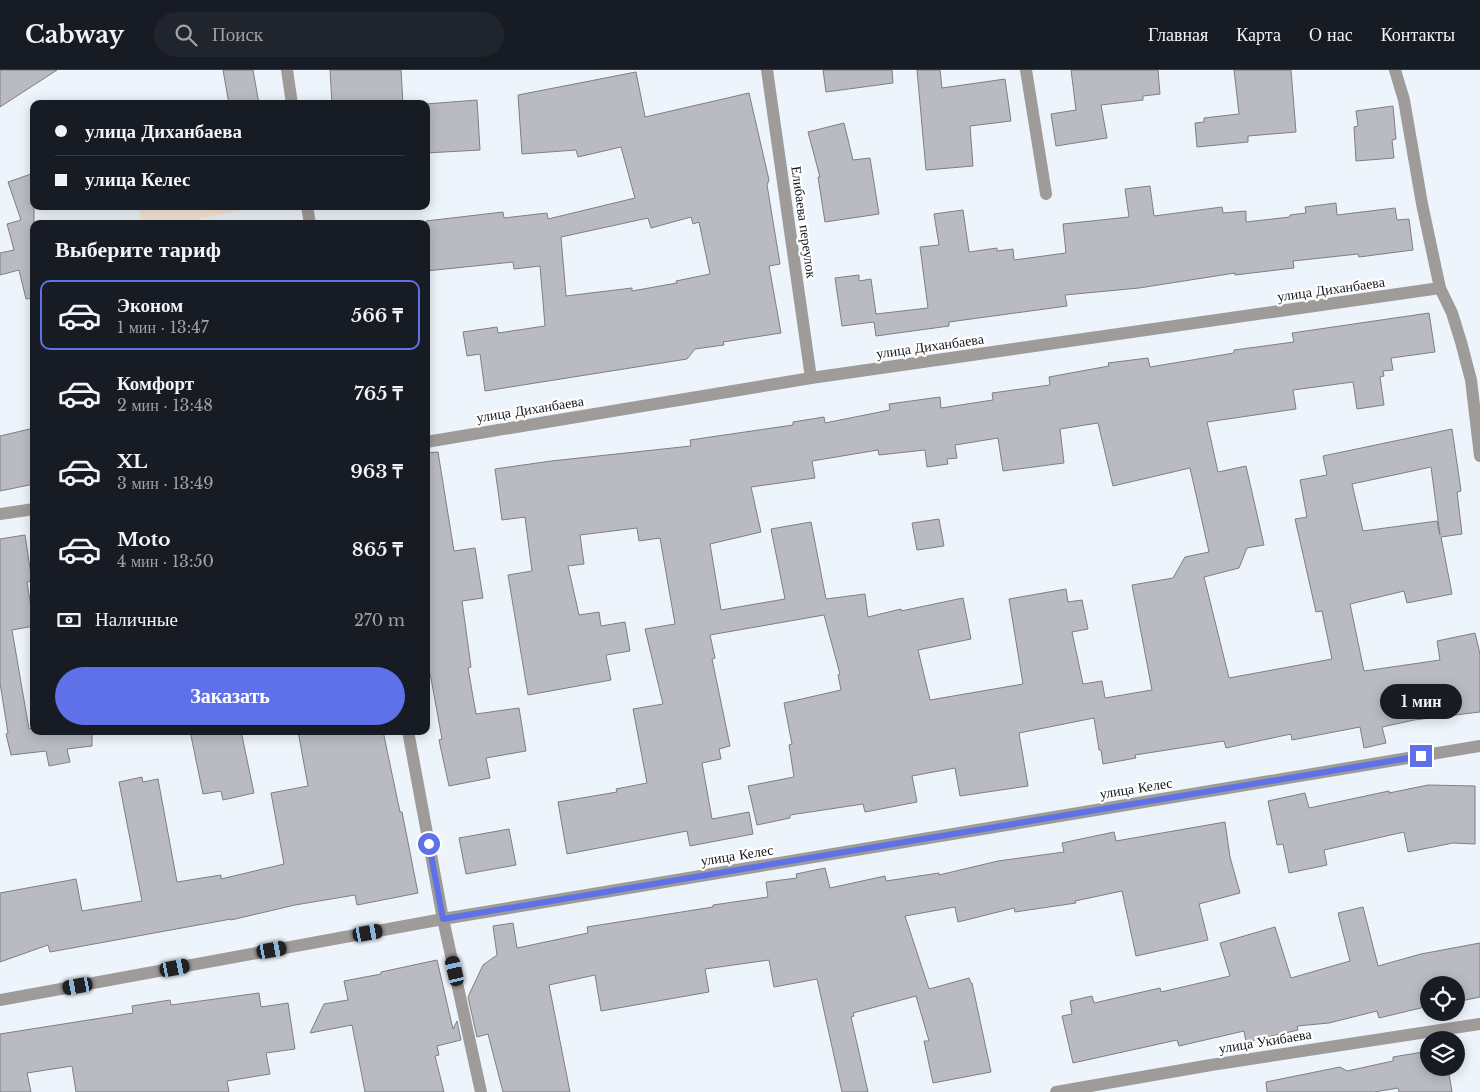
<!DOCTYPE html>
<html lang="ru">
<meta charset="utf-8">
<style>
:root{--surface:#171b24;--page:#20242c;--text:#f1f3f6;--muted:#9ea1a6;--line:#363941;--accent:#5e71e8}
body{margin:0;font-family:"Libre Baskerville",serif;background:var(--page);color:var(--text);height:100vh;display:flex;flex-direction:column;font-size:19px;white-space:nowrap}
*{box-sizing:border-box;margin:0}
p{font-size:16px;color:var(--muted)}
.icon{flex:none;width:28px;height:28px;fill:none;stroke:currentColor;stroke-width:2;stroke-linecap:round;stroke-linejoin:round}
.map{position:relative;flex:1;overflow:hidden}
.details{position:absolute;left:30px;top:150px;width:400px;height:515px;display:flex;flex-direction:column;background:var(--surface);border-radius:10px;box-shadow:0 2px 12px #0003}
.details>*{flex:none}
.top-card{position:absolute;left:30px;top:30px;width:400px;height:110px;border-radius:10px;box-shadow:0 2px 12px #0003;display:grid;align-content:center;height:110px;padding:0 25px;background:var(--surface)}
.fabs{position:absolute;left:1420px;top:906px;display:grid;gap:10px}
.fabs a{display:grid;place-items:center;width:45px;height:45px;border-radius:50%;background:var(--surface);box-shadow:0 2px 12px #0003;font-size:25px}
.end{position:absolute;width:22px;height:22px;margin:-11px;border:6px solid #5e71e8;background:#fff;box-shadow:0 0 0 2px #fff}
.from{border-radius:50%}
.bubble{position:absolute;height:35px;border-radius:18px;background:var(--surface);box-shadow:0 2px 12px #0003;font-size:16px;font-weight:600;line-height:35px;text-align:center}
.car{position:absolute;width:15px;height:30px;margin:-15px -8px;border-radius:6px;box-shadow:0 0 4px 1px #0007;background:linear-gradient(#222 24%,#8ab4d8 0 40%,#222 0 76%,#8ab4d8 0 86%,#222 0)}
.top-card b{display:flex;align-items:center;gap:18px;height:48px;font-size:19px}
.top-card b+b{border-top:1px solid var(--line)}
.top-card i{width:12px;height:12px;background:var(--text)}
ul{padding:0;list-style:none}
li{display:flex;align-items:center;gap:15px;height:70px;margin:0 10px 8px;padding:0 15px;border:2px solid transparent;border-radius:10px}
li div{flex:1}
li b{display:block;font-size:19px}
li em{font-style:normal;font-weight:600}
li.selected{border-color:var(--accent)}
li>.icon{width:45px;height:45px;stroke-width:1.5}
h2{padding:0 25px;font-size:22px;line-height:60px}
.pay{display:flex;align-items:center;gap:12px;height:55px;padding:0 25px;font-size:19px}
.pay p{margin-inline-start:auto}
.button{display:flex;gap:10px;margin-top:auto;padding:10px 25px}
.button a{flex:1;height:58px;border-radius:30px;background:var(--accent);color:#fff;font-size:20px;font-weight:600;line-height:58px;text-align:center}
header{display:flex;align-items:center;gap:30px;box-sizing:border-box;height:70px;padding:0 25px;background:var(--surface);border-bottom:1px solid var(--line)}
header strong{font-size:24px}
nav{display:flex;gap:28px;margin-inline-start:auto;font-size:18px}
.search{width:350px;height:45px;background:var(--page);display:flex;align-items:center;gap:12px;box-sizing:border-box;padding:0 18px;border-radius:28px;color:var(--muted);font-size:19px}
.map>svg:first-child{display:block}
</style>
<header>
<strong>Cabway</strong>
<div class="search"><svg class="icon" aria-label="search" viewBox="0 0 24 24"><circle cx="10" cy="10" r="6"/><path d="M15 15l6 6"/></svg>Поиск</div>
<nav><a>Главная</a><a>Карта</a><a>О нас</a><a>Контакты</a></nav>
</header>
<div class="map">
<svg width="1480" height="1022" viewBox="0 0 1480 1022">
<rect width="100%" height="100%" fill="#eef4fb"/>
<!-- education -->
<polygon fill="#f8e6d5" points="138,136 259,136 176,154 142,154"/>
<!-- building -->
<g fill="#babac2" stroke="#7e7e86" fill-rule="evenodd">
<polygon points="0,0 57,0 0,37"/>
<polygon points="223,0 253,0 259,34 229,34"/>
<polygon points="330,0 401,0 403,34 332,34"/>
<polygon points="823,0 892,0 893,13 826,22"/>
<polygon points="917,0 940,0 942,18 1005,9 1011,51 970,56 973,96 926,100"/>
<polygon points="1071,0 1158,0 1160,24 1143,26 1143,30 1101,35 1107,68 1056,76 1051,44 1076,40"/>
<polygon points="1234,0 1291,0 1296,62 1248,66 1248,72 1197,77 1195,53 1204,52 1204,48 1239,44"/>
<path d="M 636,2 L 645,47 L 749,23 L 769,110 L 767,115 L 780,194 L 769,196 L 781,263 L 723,272 L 724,275 L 695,279 L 687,289 L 485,321 L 480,284 L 467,286 L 463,262 L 497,257 L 498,263 L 545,256 L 540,196 L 514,199 L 513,192 L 426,201 L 426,151 L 503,142 L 504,148 L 547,143 L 548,149 L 635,128 L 621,77 L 578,87 L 576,80 L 522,84 L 518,25 ZM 691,147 L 693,154 L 699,152 L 710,204 L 676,211 L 677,213 L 632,221 L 632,218 L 566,226 L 561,167 L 648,148 L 651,158 Z"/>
<polygon points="477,30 480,80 426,83 426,34"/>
<polygon points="1393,36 1396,69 1392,70 1394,88 1356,91 1354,57 1358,56 1356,41"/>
<polygon points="844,53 853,90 870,88 879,144 825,152 818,107 820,107 808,62"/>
<polygon points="34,103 34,228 26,229 19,200 0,205 0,183 14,180 7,154 21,150 8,112"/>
<polygon points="1150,116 1154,146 1222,137 1223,143 1246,141 1246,152 1290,147 1290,145 1306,143 1305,137 1336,133 1337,145 1395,138 1397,150 1409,149 1413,180 1359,187 1358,184 1293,191 1294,198 1235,205 1235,203 1139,218 1065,225 1067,236 949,252 949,256 876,266 874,252 842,256 835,208 859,205 859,211 871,209 876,244 928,238 920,177 939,175 934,144 963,140 969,182 997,178 997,181 1013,179 1014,190 1066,183 1063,154 1129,147 1125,119"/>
<path d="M 1429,243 L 1435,282 L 1391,288 L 1393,300 L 1383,301 L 1384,306 L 1380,307 L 1384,335 L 1357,339 L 1353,312 L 1293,320 L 1296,339 L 1207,352 L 1218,402 L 1246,396 L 1264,475 L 1247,478 L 1239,498 L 1204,507 L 1229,608 L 1332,589 L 1322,541 L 1316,542 L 1295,449 L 1307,447 L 1300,410 L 1327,405 L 1323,386 L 1452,359 L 1461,421 L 1457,422 L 1462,464 L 1441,467 L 1452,524 L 1407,533 L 1404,521 L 1350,534 L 1364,601 L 1440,590 L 1437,571 L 1475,563 L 1480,584 L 1480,642 L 1414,650 L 1382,657 L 1386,673 L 1364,678 L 1360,657 L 1292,670 L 1291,664 L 1226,678 L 1224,671 L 1135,685 L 1136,688 L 1103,694 L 1101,680 L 1099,680 L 1094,648 L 1019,663 L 1028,716 L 960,726 L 955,698 L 912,706 L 917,732 L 865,742 L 863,734 L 790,745 L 790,748 L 757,755 L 748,716 L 794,707 L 789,675 L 792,674 L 784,633 L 841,620 L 838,605 L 840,604 L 824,545 L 710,565 L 715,588 L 712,589 L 730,676 L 719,679 L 721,689 L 702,693 L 712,749 L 749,742 L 753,764 L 690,776 L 687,761 L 567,784 L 558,732 L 617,722 L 616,719 L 647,713 L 633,639 L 663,634 L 645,559 L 675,554 L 660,468 L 639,471 L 637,458 L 580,465 L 584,494 L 568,496 L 579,545 L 599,542 L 601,556 L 625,552 L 630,581 L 606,585 L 611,610 L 528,625 L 508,505 L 532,501 L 525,447 L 502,450 L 495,399 L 551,391 L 691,376 L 690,370 L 793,355 L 793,352 L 824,347 L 825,353 L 890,340 L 889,334 L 940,327 L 941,338 L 993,330 L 992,323 L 1050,315 L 1049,307 L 1109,296 L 1108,293 L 1148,288 L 1150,297 L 1234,283 L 1234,280 L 1294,272 L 1292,263 ZM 1098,353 L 1113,416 L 1190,398 L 1209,482 L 1185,487 L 1173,508 L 1132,515 L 1152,620 L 1105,628 L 1102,611 L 1083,614 L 1072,562 L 1088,559 L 1082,530 L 1068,532 L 1066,519 L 1009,529 L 1023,614 L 930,630 L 918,580 L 971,569 L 963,528 L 901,541 L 901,539 L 868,547 L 865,524 L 826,529 L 811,452 L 771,459 L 785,529 L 721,540 L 710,474 L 761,462 L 751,417 L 815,408 L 812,391 L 878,380 L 879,385 L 925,380 L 927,397 L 948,394 L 947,389 L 957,388 L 955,375 L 998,368 L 1003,401 L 1064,393 L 1060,359 ZM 1431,397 L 1440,465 L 1437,451 L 1363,461 L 1352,414 Z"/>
<polygon points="34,358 34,414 0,421 0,366"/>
<polygon points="438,382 454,481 475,478 483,528 462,531 471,597 468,598 476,644 519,638 526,681 486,688 490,708 449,716 439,670 442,669 430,603 426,604 426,383"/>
<polygon points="939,449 944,476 917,480 912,453"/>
<polygon points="25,465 32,511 27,512 34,556 12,560 29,659 34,657 34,661 92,661 92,676 67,679 70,692 49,696 46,681 11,685 6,664 8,663 0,613 0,469"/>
<polygon points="190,661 241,661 254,723 223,730 221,721 203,724"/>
<polygon points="298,661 383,661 400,742 402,742 418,823 357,835 355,825 295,835 231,850 231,849 50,882 48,875 0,892 0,823 76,809 82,841 142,831 119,712 142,707 143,712 158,709 177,812 221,805 221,809 284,794 271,723 308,716"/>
<polygon points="1428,715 1475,716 1475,774 1453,773 1408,782 1404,762 1324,780 1327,795 1289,803 1283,774 1277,775 1268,731 1305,723 1309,738 1389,721 1389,723"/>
<polygon points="1225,752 1230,787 1240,823 1199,834 1208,870 1136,886 1122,821 1075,831 1076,833 1015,842 1014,838 958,852 955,837 905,846 929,919 969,908 971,913 972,913 991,1002 933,1013 924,971 929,971 916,926 853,943 854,946 851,947 868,1022 842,1022 817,909 774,917 769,890 705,899 709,922 601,941 595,905 549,915 570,1022 503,1022 488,964 477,967 468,927 483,895 497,885 493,856 513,853 517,878 588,863 587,857 713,837 713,835 768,827 766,812 797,808 796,804 825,798 830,818 885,806 886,811 939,803 939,805 998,791 1064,782 1062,773 1114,762 1116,771"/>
<polygon points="509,759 516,795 466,804 459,768"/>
<polygon points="1363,837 1378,896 1421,884 1480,873 1480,927 1456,932 1456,915 1429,915 1429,936 1379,948 1377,941 1329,953 1297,956 1298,960 1246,972 1244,961 1179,976 1177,970 1073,993 1062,946 1072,944 1070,931 1092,926 1094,933 1160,918 1161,922 1230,906 1220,873 1275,857 1291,908 1350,891 1338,843"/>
<polygon points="437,890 453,959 457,951 461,970 437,976 439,985 435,986 444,1022 365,1022 352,955 310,963 324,934 348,930 344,911 381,904 381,902"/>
<polygon points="259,923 261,937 288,933 295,979 266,983 270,1004 227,1011 229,1022 76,1022 72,996 27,1003 31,1022 0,1022 0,964 133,943 132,936 170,930 171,935"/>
<polygon points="1429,981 1429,998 1448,998 1452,1022 1399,1022 1398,1018 1374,1022 1267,1022 1266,1012 1340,997 1347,1001 1393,991 1393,987"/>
</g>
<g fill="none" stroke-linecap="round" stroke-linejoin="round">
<!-- minor -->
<g stroke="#9e9b99" stroke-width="12">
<polyline points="287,0 292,34"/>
<polyline points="767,0 811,308"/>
<polyline points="1026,0 1046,124"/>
<polyline points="1395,0 1404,30 1422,134 1440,218 1452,243 1461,272 1471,310 1480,386"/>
<polyline points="307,136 310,154"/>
<polyline points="426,372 811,308 1440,218"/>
<polyline points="0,444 34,439"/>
<polyline points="408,661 443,849 481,1022"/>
<polyline points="0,930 443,849 1480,676"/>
<polyline points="1056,1022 1211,995 1480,954"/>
</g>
</g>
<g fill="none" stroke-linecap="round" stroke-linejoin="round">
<!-- route -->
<polyline stroke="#5e71e8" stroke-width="6" points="429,774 443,849 1421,686"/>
</g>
<g text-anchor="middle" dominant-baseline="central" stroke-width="4.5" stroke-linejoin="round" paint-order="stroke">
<!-- street labels -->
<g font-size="14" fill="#141518" stroke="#fff">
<text transform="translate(804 152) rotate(82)">Елибаева переулок</text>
<text transform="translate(1331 219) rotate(-8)">улица Диханбаева</text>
<text transform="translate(930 276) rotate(-8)">улица Диханбаева</text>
<text transform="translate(530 339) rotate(-9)">улица Диханбаева</text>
<text transform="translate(1136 718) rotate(-9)">улица Келес</text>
<text transform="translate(737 785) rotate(-9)">улица Келес</text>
<text transform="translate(1265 971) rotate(-9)">улица Укибаева</text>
</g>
</g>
</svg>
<div class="fabs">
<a><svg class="icon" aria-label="locate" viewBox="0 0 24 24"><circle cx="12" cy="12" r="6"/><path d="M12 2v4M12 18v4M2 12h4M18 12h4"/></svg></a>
<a><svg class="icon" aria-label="layers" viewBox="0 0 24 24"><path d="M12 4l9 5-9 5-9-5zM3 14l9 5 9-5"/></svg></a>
</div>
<i class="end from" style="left:429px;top:774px"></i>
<i class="end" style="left:1421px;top:686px"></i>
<div class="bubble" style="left:1380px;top:614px;width:82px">1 мин</div>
<i class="car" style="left:368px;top:863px;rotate:80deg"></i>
<i class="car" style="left:272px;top:880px;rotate:80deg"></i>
<i class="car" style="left:175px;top:898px;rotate:79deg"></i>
<i class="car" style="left:455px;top:901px;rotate:347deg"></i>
<i class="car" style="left:78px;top:916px;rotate:260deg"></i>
<div class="top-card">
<b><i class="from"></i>улица Диханбаева</b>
<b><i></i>улица Келес</b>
</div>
<section class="details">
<h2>Выберите тариф</h2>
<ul>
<li class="selected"><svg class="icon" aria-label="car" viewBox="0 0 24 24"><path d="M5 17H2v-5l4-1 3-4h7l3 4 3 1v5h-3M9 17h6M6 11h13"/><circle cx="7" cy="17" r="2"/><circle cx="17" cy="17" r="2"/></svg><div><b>Эконом</b><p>1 мин · 13:47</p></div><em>566 ₸</em></li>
<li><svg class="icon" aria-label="car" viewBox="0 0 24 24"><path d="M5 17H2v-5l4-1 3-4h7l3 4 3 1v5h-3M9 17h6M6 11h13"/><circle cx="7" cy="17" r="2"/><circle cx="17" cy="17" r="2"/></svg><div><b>Комфорт</b><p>2 мин · 13:48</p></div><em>765 ₸</em></li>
<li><svg class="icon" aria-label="car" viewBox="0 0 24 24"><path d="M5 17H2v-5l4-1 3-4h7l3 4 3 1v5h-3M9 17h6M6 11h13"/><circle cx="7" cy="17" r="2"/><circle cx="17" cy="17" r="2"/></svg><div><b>XL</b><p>3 мин · 13:49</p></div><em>963 ₸</em></li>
<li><svg class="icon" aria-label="car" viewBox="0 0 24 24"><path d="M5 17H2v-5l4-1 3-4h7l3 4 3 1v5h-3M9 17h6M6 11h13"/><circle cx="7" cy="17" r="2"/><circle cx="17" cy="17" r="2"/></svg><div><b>Moto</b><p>4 мин · 13:50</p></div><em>865 ₸</em></li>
</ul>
<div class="pay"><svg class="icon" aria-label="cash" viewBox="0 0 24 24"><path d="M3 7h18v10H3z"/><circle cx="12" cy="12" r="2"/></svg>Наличные<p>270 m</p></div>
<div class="button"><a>Заказать</a></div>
</section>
</div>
